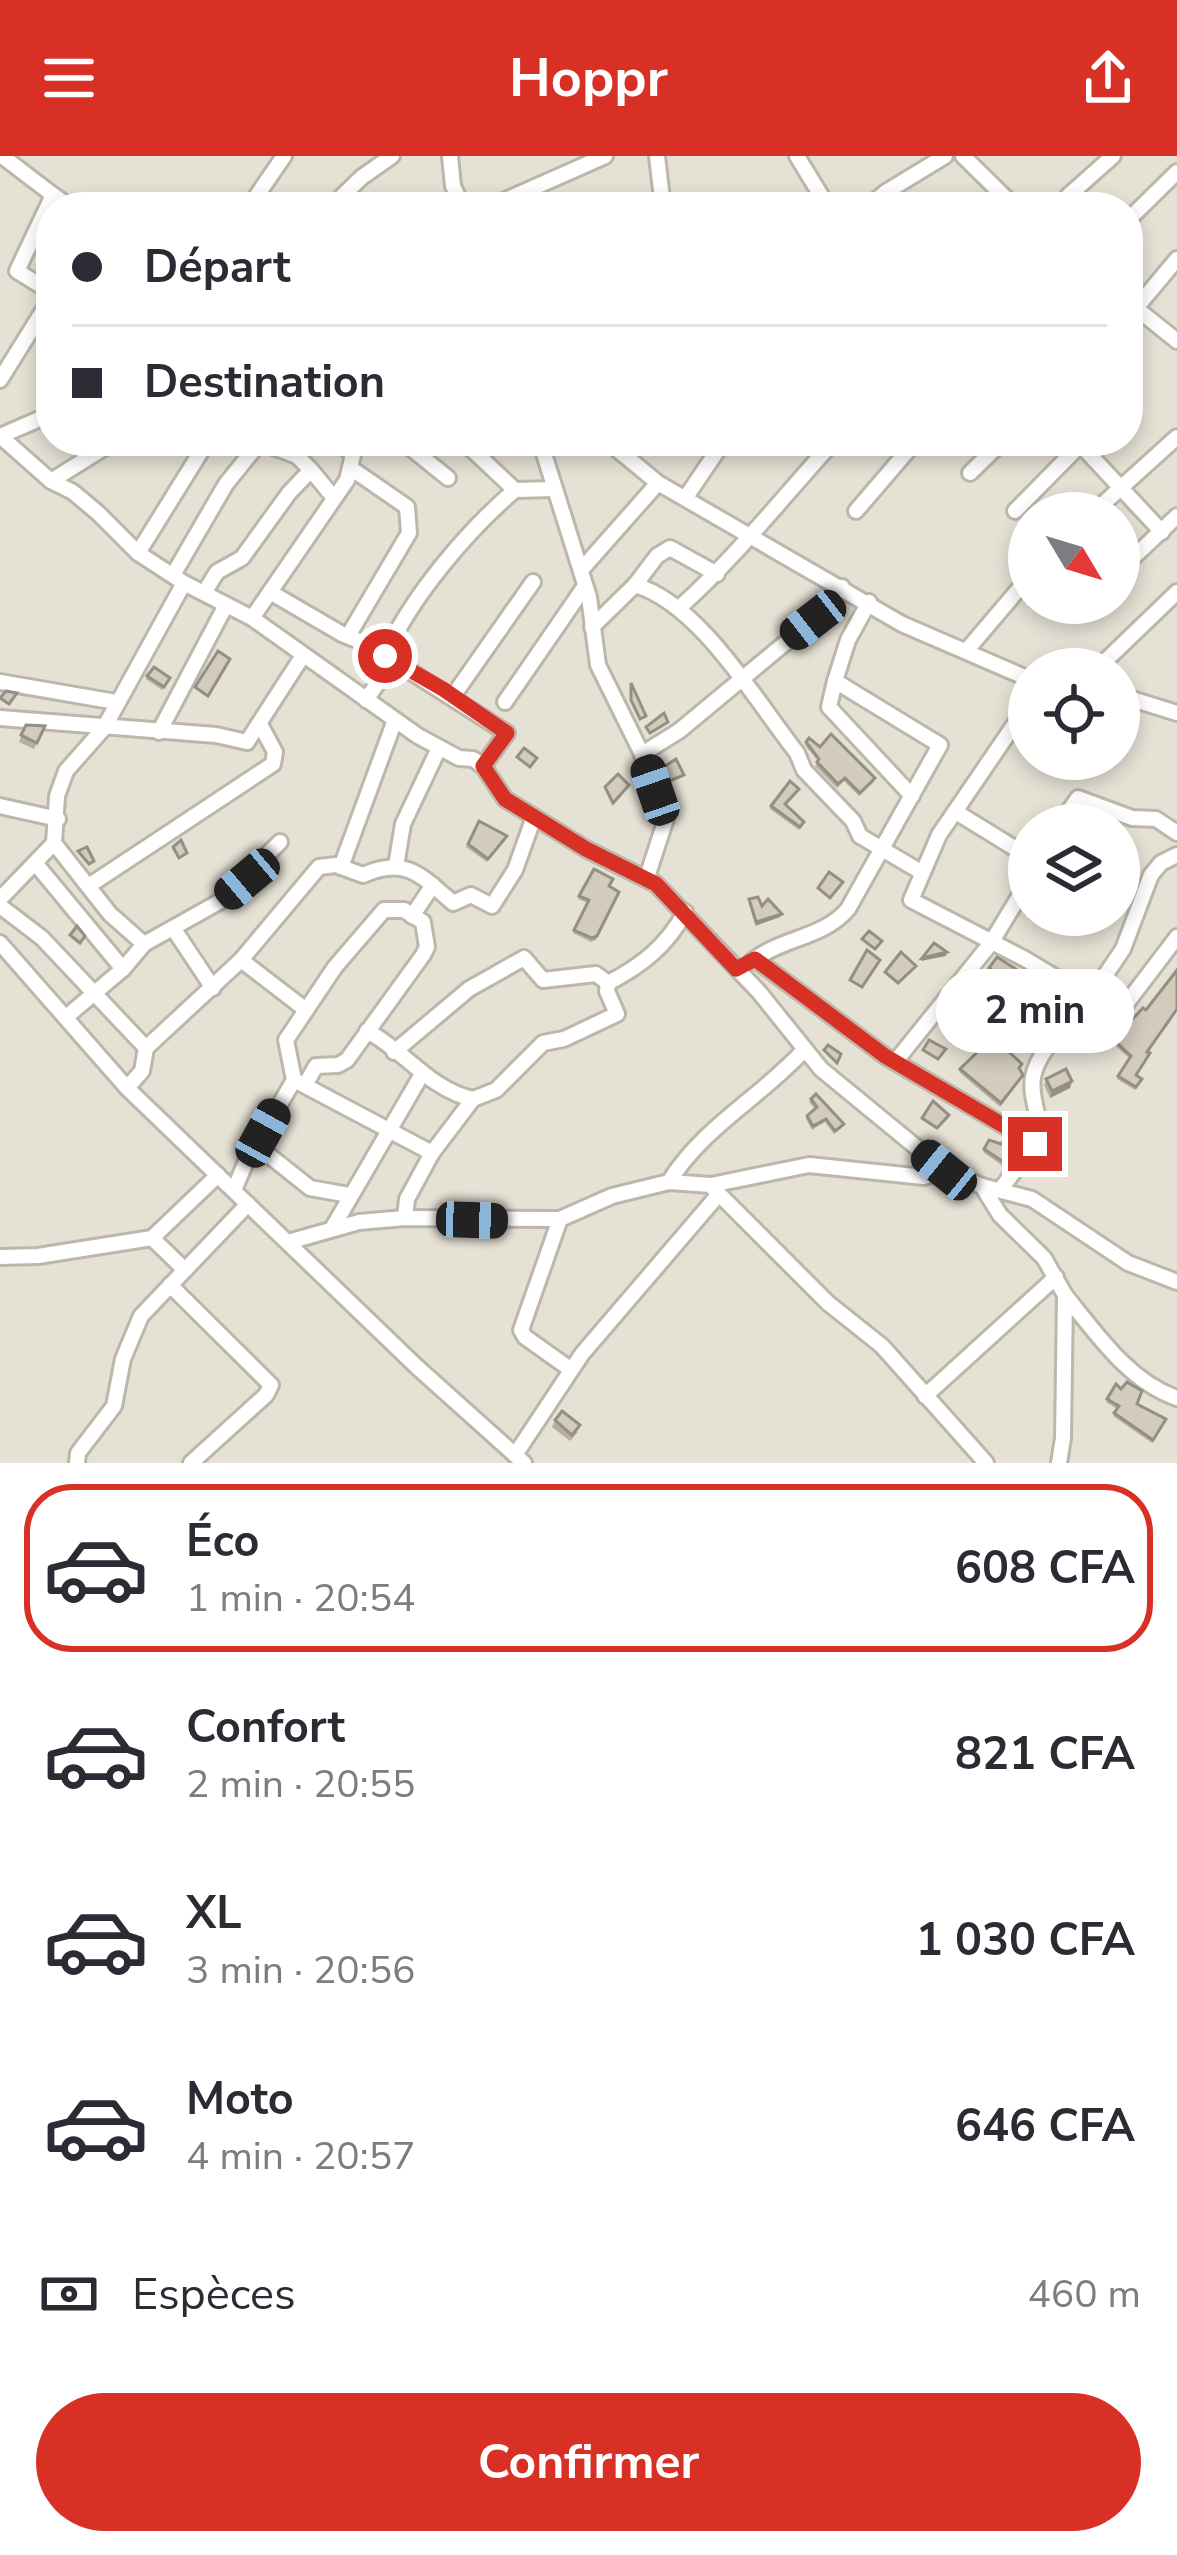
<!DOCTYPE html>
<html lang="fr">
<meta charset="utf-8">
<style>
:root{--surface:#fff;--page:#f2f2f3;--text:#2b2b33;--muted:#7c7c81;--line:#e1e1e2;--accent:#d93025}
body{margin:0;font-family:"Nunito Sans",sans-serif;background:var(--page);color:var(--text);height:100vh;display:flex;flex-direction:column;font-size:45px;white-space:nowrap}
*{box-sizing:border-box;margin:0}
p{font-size:39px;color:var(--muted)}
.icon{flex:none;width:66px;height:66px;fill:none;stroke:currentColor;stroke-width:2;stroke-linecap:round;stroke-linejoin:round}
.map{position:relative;height:1307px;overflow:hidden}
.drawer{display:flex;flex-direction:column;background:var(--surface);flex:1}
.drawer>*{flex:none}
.guide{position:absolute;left:36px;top:36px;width:1107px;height:264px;border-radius:48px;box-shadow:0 6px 18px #0003;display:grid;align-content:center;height:264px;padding:0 36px;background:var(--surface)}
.needle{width:78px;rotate:128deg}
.buttons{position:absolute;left:1008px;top:336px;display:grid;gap:24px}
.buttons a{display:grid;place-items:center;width:132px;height:132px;border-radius:50%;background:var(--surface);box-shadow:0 6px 18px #0003;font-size:60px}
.end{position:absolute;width:54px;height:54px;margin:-27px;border:15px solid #d93025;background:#fff;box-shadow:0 0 0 6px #fff}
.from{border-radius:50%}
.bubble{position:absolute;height:84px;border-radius:42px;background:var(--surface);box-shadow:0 6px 18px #0003;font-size:39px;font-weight:700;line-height:84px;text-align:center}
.car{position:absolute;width:36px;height:72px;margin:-36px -18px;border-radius:15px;box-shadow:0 0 9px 3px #0007;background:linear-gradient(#222 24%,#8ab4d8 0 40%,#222 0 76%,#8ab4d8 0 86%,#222 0)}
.guide b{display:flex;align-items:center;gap:42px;height:114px;font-size:45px}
.guide b+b{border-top:3px solid var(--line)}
.guide i{width:30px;height:30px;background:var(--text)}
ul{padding:21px 0 0;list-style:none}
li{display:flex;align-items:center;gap:36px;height:168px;margin:0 24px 18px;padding:0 12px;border:6px solid transparent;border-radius:48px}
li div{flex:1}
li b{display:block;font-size:45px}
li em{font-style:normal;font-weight:700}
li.active{border-color:var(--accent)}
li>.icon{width:108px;height:108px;stroke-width:1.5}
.pay{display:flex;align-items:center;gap:30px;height:132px;padding:0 36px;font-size:45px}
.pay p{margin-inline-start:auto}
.action{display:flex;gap:24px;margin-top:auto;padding:24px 36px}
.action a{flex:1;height:138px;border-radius:72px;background:var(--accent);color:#fff;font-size:48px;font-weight:700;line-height:138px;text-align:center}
header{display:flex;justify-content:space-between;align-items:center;height:156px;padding:0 36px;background:var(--accent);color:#fff;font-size:54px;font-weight:700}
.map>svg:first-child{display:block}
</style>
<header><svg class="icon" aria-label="menu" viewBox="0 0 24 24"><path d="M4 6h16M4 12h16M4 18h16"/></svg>Hoppr<svg class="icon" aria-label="share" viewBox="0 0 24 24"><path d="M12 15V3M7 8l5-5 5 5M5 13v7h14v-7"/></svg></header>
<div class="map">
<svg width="1177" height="1307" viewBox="0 0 1177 1307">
<rect width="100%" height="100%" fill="#f2efe7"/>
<!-- residential -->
<path fill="#e6e1d5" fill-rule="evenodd" d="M 0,0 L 1177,0 L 1177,1307 L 0,1307 ZM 51,51 L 1128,51 L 1128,285 L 51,285 ZM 1029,357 L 1119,357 L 1119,447 L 1029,447 ZM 1029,513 L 1119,513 L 1119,603 L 1029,603 ZM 1029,669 L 1119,669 L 1119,759 L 1029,759 Z"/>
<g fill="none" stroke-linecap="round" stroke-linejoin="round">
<!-- minor casing -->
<g stroke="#bdb7aa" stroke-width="20">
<g id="minor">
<polyline points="2,0 53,39 17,115 51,136"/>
<polyline points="450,0 453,30 463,51"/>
<polyline points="657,0 663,51"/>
<polyline points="797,0 828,51"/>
<polyline points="963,0 1015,51"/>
<polyline points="53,39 70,51"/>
<polyline points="249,51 284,0"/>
<polyline points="331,51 362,21 392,0"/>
<polyline points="490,51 605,0"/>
<polyline points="868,51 886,36 945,0"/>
<polyline points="1061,51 1068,40 1113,0"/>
<polyline points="1128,64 1177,16"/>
<polyline points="1132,149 1177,185"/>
<polyline points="1136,152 1177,103"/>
<polyline points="0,224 51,142"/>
<polyline points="0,280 51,325 73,336 98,357 138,397 184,427 252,462 418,580 459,602 473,603 483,610 505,643 586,693 656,728 759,836 821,913 944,1014 982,1030 1032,1043 1128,1107 1177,1126"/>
<polyline points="0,280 51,258"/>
<polyline points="402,285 448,322"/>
<polyline points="463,285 515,334"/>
<polyline points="540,285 589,441 598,509 642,598 666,663 647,721"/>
<polyline points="607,285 658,327 902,468 1029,523"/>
<polyline points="1077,285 1162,376"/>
<polyline points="970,317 1003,285"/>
<polyline points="51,325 115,285"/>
<polyline points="686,341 724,285"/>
<polyline points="856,355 916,285"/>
<polyline points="1015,355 1084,285"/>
<polyline points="1093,357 1177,281"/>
<polyline points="138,397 205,289"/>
<polyline points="581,414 658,327"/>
<polyline points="1119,415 1177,360"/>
<polyline points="173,419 226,328 260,286 297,300 311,314"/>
<polyline points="635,429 657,400 670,392 717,418"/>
<polyline points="270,436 347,324 353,299 339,285"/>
<polyline points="204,437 217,416 242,402 289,337 311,314 334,342"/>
<polyline points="1083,449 1085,447"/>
<path d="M 679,452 C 735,402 783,341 834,285"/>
<polyline points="252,462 270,436 342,478 369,489 507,577 483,610"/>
<path d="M 592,471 L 635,429 C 700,448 756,545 797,597 L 804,614 L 853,665 L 860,680 L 921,716"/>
<polyline points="348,480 409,377 407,351 352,313"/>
<polyline points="967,494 1029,421"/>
<path d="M 385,500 C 410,442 467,375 515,334 L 554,333"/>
<polyline points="1097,513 1177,436"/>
<polyline points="835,525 829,551 912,640"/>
<polyline points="0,526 116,546"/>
<polyline points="1119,539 1177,557"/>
<polyline points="453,540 533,426"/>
<polyline points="366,544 392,506"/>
<polyline points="505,546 585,430"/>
<polyline points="1029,547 939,679 911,744 1025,803 1090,842 1123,793 1151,719 1161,707 1177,699"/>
<polyline points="0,562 216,579 247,586 302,501"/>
<polyline points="159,576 226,449"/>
<polyline points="642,598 679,575 813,464 842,431"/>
<polyline points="0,650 58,663"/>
<polyline points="956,656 1029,701"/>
<polyline points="1059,669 1078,642 1132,662 1156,663 1177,677"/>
<polyline points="54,687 110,758 144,788"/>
<polyline points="36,708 123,813"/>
<polyline points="396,710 403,668 439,592"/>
<polyline points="341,711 395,564"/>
<polyline points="90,729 273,608 275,596 261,570"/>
<polyline points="0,743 54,687 57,640 66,615 104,572 184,427"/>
<polyline points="0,750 42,782 146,892"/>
<polyline points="412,760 433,729"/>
<polyline points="173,772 213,832"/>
<polyline points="0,787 127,932 417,1211 524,1307"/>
<path d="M 755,803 C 785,781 823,782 848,753 L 940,589 L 835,525 L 848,484 L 869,446"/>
<polyline points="752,805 755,803 885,900 1035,988 1000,1034"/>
<path d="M 306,854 L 241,804 L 319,711 L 336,709 L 363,719 C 405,700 421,719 453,747 L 471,739 L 492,750 L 515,714 L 534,661"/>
<polyline points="66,861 123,813 144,788 219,746 280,686"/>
<path d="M 367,875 C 404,894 430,934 473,943"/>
<polyline points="394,896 469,833 524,802 543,824 596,818 608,827"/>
<polyline points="895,906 991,787 1029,724"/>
<polyline points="298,926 432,997"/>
<polyline points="127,932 142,915 146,892 241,804"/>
<path d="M 1035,988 C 1045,963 1029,946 1033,921 C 1039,890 1072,867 1090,842 L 1112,853 L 1126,848 L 1177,781"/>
<polyline points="256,989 310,1032 349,1039"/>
<path d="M 669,1026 C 703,971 761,941 803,895"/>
<polyline points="982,1030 1000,1059 1044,1102 1065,1139 1063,1282 1059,1307"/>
<polyline points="234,1034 245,1008 294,924 286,884 335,811 384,754 404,754 423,766 427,791 423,799 347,904 338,909 316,910 305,929"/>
<polyline points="719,1038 828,1147 882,1190 986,1307"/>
<path d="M 405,1062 L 407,1043 L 432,997 L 473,943 L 496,934 L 543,887 L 564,883 L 617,858 L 607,835 L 608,827 C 641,810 667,790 685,756"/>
<polyline points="560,1063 521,1174 525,1181 570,1213"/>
<polyline points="333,1071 422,918"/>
<polyline points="152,1082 185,1114"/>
<polyline points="288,1086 359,1066 405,1062 560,1063 612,1040 669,1026 711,1029 809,1009 924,1021 944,1014"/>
<polyline points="0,1101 38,1100 152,1082 218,1019"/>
<polyline points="170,1129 271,1229 266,1239 191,1307"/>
<path d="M 1065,1139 C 1096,1177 1129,1226 1177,1242"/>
<polyline points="925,1240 1056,1121"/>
<polyline points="515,1299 582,1198 719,1038 714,1033"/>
<polyline points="77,1307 78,1297 114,1250 123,1203 141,1160 248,1048"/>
</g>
</g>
<!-- minor -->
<use href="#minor" stroke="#fff" stroke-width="14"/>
</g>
<!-- wall -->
<g fill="#b5afa3">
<polygon points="147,520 169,525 162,534 146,523"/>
<polygon points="26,569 45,570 34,593 19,586"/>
<polygon points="806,586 820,591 875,622 874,626 859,640 844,625 837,632 815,610 818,605 805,589"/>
<polygon points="798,636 786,649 803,669 799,674 770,653 771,650"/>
<polygon points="479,665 506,683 487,706 466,691"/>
<polygon points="594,713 609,730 596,784 591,786 573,777 588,747 578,743"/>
<polygon points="989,812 1063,847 1057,855 1060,857 1059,861 1040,882 1031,875 1038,864 1021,852 1014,861 1010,857 1005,865 999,861 987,870 968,855 977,842 974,838 975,835 994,820 987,815"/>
<polygon points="1094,853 1123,873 1146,854 1177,855 1148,896 1137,920 1141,926 1135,934 1117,923 1129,902 1106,881 1098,889 1091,882 1085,891 1073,882 1058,896"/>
<polygon points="1020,911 1023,919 1022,922 1000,951 959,916 960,913"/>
<polygon points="1046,923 1072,925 1070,932 1050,942 1044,929"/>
<polygon points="811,943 843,971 834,978 825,966 812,974 806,963 815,953 809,946"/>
<polygon points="989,984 1018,992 1004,1011 983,996"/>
<polygon points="1116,1228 1137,1248 1166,1263 1152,1287 1113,1260 1117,1253 1106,1246"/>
<polygon points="555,1264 578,1276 570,1285 552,1271"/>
</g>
<!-- shaded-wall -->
<g fill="#948f84">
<polygon points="782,758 780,761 755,770 756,766"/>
<polygon points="947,796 946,800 921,805 922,802"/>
<polygon points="1072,925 1070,932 1050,942 1052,935"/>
</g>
<!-- building -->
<g fill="#d3ccbd" stroke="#948f84" stroke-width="3">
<polygon points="218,495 230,503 208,540 195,531"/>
<polygon points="154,511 170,522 164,531 147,520"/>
<polygon points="631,527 646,560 640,563 631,544"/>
<polygon points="6,535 17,537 9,548 0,542"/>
<polygon points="664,557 668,566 650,577 646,571"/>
<polygon points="26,569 45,570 37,587 21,579"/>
<polygon points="831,578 875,622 860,637 845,622 838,628 817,606 819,603 806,586 809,582 820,591"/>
<polygon points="524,592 537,602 530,611 517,601"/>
<polygon points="676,603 684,619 667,626 662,612"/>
<polygon points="618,618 629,629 613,647 605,631"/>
<polygon points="790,625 799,633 785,648 804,666 800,671 771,650"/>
<polygon points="479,665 507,680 488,703 468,688"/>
<polygon points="181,684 187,697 179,702 173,691"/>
<polygon points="87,691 94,705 89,708 78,695"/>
<polygon points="594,713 613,723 609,730 619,736 597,780 592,782 574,774 589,744 579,740"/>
<polygon points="829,716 843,726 830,742 818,732"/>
<polygon points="758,741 762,750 768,743 782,758 756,766 749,743"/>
<polygon points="77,770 85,780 80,787 70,779"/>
<polygon points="869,775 882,785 875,793 862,783"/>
<polygon points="934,787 947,796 922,802"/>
<polygon points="867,794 880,804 862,831 850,824"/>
<polygon points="901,796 916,810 898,827 885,816"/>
<polygon points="997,801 1064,844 1056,854 1060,857 1041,879 1032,872 1041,862 1023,848 1015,858 1011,854 1006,861 1001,857 988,867 970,852 979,840 975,835 997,818 989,812"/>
<polygon points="1177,814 1177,853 1147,896 1150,897 1136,919 1142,923 1136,931 1118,920 1131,900 1107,878 1099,886 1092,879 1086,887 1074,879 1059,893 1094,853 1123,873 1143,852 1146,854"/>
<polygon points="993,881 1022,908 1019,912 1023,919 1001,947 960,913"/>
<polygon points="929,884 946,893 938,903 923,894"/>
<polygon points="828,889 841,898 837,907 824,894"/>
<polygon points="1066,913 1072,925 1052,935 1046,923"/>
<polygon points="816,938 844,968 835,975 826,963 813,970 807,960 817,951 811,943"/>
<polygon points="933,945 949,959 937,972 922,962"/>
<polygon points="1006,981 1019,989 1005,1007 984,993 989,984 1001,988"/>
<polygon points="1127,1226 1142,1235 1137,1248 1166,1263 1153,1284 1114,1257 1119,1250 1107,1243 1116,1228 1121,1233"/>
<polygon points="562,1255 580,1269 572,1279 555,1264"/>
</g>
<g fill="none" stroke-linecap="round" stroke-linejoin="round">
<!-- route -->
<polyline stroke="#d93025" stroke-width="15" points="385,500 443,533 507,577 483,610 505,643 586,693 656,728 736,813 755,803 885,900 1035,988"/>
</g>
</svg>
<div class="buttons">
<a><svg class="needle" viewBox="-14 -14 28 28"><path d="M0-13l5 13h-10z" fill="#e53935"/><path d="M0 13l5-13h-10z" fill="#7c7c81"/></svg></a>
<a><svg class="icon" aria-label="locate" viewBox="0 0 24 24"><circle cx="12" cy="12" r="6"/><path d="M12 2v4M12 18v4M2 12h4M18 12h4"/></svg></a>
<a><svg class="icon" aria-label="layers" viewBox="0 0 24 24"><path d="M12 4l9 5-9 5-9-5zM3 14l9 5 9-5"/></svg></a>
</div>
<i class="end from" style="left:385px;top:500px"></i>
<i class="end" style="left:1035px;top:988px"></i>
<div class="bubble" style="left:936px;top:813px;width:198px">2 min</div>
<i class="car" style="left:813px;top:464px;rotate:232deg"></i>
<i class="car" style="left:655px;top:634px;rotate:341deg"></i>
<i class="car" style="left:247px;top:723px;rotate:230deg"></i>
<i class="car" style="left:263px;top:977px;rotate:29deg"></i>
<i class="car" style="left:944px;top:1014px;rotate:309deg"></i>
<i class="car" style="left:472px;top:1064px;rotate:92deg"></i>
<div class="guide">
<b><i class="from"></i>Départ</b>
<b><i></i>Destination</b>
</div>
</div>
<section class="drawer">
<ul>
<li class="active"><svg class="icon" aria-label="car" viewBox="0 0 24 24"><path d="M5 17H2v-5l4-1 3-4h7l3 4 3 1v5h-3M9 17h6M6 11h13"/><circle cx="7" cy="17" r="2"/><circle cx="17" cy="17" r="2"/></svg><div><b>Éco</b><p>1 min · 20:54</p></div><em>608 CFA</em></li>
<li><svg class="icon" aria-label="car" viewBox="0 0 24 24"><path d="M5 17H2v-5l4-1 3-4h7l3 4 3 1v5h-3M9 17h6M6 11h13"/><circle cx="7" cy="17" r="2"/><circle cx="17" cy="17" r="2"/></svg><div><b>Confort</b><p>2 min · 20:55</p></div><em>821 CFA</em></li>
<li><svg class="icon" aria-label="car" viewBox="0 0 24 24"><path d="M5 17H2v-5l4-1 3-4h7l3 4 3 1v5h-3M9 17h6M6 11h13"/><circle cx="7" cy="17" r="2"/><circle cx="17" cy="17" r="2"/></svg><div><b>XL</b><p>3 min · 20:56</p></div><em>1 030 CFA</em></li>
<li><svg class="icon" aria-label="car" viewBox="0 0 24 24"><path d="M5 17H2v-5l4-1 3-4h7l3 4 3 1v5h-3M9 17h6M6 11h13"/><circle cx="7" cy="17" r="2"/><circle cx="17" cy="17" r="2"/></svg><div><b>Moto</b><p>4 min · 20:57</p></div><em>646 CFA</em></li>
</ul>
<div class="pay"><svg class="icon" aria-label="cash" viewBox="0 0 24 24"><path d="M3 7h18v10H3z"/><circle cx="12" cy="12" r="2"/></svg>Espèces<p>460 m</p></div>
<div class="action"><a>Confirmer</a></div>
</section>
